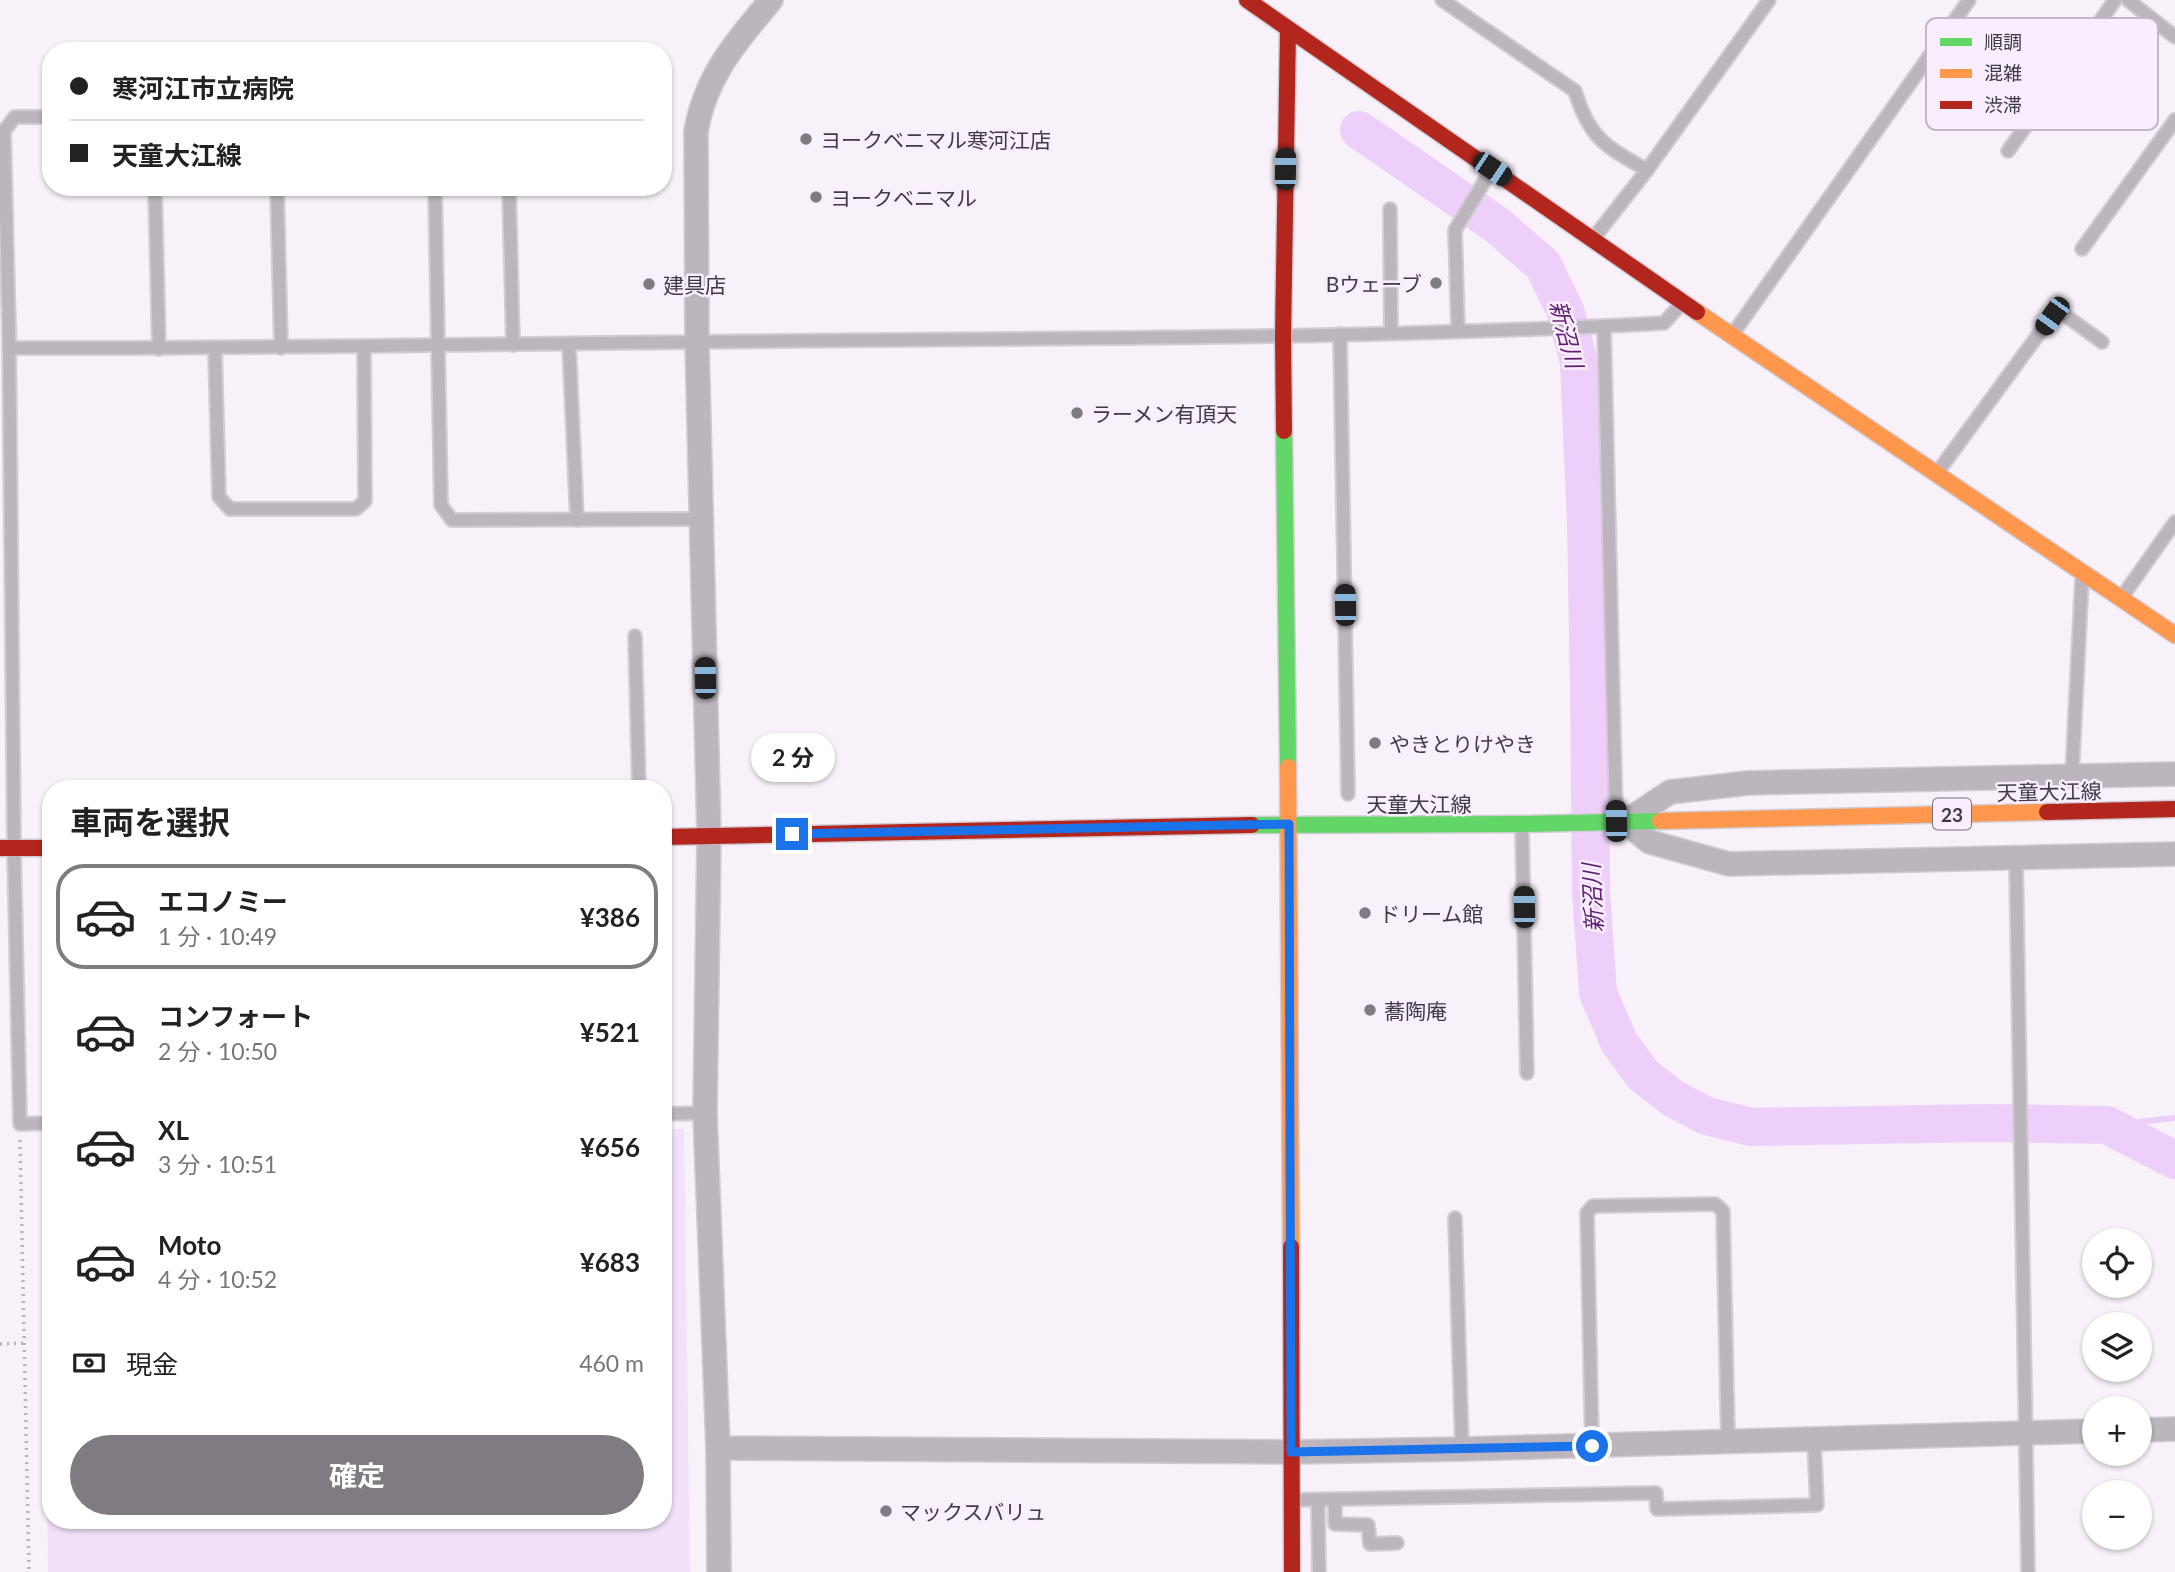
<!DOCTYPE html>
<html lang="ja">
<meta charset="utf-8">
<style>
:root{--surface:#fff;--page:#f2f2f2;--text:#222;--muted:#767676;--line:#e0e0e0;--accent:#807a83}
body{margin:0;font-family:Lato,"Noto Sans JP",sans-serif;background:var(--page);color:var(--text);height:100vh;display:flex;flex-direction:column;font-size:26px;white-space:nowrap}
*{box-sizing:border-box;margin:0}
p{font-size:23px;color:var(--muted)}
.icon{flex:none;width:38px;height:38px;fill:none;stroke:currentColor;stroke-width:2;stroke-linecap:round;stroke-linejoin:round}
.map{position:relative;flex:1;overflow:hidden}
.sheet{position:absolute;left:42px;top:780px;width:630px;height:749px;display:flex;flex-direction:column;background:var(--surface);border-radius:28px;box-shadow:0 2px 5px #0004}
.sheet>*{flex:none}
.banner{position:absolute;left:42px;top:42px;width:630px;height:154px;border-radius:28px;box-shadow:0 2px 5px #0004;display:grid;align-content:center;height:154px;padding:0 28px;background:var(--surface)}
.fabs{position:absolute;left:2082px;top:1228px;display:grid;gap:14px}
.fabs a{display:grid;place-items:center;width:70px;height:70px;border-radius:50%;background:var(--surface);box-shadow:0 2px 5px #0004;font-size:35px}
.end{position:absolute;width:32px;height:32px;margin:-16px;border:9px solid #1a73e8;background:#fff;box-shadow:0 0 0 4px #fff}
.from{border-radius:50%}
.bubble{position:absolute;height:49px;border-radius:24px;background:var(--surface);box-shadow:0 2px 5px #0004;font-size:23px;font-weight:700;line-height:49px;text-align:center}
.car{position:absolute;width:21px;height:42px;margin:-21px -10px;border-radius:9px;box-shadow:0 0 5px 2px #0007;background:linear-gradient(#222 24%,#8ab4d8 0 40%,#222 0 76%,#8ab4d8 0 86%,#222 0)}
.banner b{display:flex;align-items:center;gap:24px;height:66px;font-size:26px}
.banner b+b{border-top:2px solid var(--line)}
.banner i{width:18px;height:18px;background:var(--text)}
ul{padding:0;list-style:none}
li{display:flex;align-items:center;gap:21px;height:105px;margin:0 14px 10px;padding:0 14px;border:4px solid transparent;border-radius:28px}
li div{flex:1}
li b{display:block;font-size:26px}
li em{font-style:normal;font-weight:700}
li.current{border-color:var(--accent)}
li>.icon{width:63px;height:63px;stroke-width:1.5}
h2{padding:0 28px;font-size:32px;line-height:84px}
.pay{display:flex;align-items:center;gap:18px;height:77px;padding:0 28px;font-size:26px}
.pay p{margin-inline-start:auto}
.primary-button{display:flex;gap:14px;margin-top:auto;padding:14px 28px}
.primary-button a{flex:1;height:80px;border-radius:42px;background:var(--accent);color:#fff;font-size:28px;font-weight:700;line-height:80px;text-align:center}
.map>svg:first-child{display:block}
</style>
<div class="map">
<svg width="2175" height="1572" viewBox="0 0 2175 1572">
<rect width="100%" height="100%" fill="#f8f1fa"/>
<!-- garden -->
<polygon fill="#f3e1fa" points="663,1129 684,1129 690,1572 48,1572 42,1138 51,1138 51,1521 663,1521"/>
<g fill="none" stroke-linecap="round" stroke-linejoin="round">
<!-- stream -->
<polyline stroke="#eecffa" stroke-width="6" points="2107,1125 2175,1118"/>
<!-- river -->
<polyline stroke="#eecffa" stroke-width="38" points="1359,130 1497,225 1543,265 1565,310 1579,362 1586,524 1589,688 1591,891 1598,993 1619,1042 1643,1075 1674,1099 1707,1116 1751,1127 1987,1123 2107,1125 2175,1160"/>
<!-- lane casing -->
<g stroke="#d2cdd5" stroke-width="16">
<g id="lane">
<path d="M 1442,0 L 1575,91 C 1589,138 1606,147 1647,170 L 1769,0"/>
<polyline points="2128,0 2175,37"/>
<polyline points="51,117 15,117 4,131 9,331 14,848 20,1124 51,1123"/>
<polyline points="2008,151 2115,0"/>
<polyline points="155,187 159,349"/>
<polyline points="277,187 281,348"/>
<polyline points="435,187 441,505 452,520 701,519"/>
<polyline points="509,187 513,345"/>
<polyline points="1390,209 1391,332"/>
<polyline points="1593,239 1647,170"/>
<polyline points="2082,249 2175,120"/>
<polyline points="1604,326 1616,819"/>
<polyline points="1458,330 1455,230 1490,172"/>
<polyline points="1340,334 1348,794"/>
<polyline points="1732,335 1969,0"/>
<polyline points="569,344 577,520"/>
<path d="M 9,348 C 267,349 524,343 782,341 C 1076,338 1370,339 1664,323 L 1682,303"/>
<polyline points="215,349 219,497 230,509 356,509 365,501 364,347"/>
<polyline points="1937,473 2052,316 2062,313 2102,342"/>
<polyline points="2122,597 2175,522"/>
<polyline points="635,636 639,789"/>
<polyline points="2072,776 2082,577"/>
<polyline points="1522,828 1527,1073"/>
<polyline points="2016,859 2028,1572"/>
<polyline points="663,1114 705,1113"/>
<polyline points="1455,1218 1462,1449"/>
<polyline points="1592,1445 1587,1213 1593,1206 1715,1204 1723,1211 1728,1442"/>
<polyline points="1335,1499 1335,1524 1368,1525 1370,1544 1397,1543"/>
<polyline points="1292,1500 1656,1493 1657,1509 1817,1505 1814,1440"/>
<polyline points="1318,1500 1319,1572"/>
</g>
</g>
<!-- street casing -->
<g stroke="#d2cdd5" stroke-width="26">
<g id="street">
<path d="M 771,0 C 736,42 706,75 696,131 L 697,341 L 709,836 L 705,1113 L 718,1448 L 1291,1452 L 1462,1449 L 2095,1431"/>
<polyline points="2175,774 1748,783 1670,792 1625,822 1650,842 1729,864 2175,854"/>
<polyline points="2140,1430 2175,1429"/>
<polyline points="718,1448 719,1572"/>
</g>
</g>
<!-- fast casing -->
<g stroke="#d2cdd5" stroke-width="19">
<g id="fast">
<polyline points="1284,431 1288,767"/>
<polyline points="1252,825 1522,824 1660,821"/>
</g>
</g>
<!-- slow casing -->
<g stroke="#d2cdd5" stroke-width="19">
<g id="slow">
<polyline points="1697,312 2175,635"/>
<polyline points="1288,767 1291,1247"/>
<polyline points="1660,821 2047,812"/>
</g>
</g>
<!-- jam casing -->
<g stroke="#d2cdd5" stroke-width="19">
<g id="jam">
<polyline points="1247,0 1697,312"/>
<polyline points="1284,431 1283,336 1288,29"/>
<polyline points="2047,812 2175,809"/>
<polyline points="663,837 1252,825"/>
<polyline points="0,848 51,848"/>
<polyline points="1291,1247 1292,1572"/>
</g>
</g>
<!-- path -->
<g stroke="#b8b2bb" stroke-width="3.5" stroke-dasharray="2 5" stroke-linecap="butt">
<polyline points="20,1140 29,1572"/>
<polyline points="0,1344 25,1343"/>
</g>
<!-- lane -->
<use href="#lane" stroke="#bcb5be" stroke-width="12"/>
<!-- street -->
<use href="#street" stroke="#bcb5be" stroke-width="23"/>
<!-- fast -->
<use href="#fast" stroke="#63d668" stroke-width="16"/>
<!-- slow -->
<use href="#slow" stroke="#ff974d" stroke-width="16"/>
<!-- jam -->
<use href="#jam" stroke="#b3261e" stroke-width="16"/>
</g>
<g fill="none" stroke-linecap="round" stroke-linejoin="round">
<!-- route -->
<polyline stroke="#1a73e8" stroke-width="9" points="792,834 1289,824 1291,1452 1592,1446"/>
</g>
<!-- markers -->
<g fill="#807a83" stroke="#f9edfe" stroke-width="2.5">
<circle cx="806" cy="139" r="7"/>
<circle cx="816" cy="197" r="7"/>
<circle cx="1436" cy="283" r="7"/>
<circle cx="649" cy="284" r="7"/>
<circle cx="1077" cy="413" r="7"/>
<circle cx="1375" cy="743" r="7"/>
<circle cx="1365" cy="913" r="7"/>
<circle cx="1370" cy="1010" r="7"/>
<circle cx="886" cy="1511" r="7"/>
</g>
<g text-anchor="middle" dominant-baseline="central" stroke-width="5" stroke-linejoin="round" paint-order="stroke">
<!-- shield labels -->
<rect fill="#f9edfe" stroke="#78707b" stroke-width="2" x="1933" y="798.5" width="38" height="31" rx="5"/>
<g font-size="19" font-weight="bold" fill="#403a43">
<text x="1952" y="814">23</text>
</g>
<!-- poi labels -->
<g font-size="21" fill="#403a43" stroke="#f9edfe" text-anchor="start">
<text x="820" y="139">ヨークベニマル寒河江店</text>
<text x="830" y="197">ヨークベニマル</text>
<text x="1422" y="283" text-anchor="end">Bウェーブ</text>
<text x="663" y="284">建具店</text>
<text x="1091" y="413">ラーメン有頂天</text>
<text x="1389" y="743">やきとりけやき</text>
<text x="1379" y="913">ドリーム館</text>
<text x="1384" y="1010">蕎陶庵</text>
<text x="900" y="1511">マックスバリュ</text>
</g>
<!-- street labels -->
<g font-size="21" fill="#403a43" stroke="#f9edfe">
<text transform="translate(2049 791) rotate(-1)">天童大江線</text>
<text x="1419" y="803">天童大江線</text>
</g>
<!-- water labels -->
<g font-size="23" font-style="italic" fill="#5e1f72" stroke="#f9edfe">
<text transform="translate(1567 334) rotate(75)">新沼川</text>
<text transform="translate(1592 898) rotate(-93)">新沼川</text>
</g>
</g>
<!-- legend -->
<rect x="1926" y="18" width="232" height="112" rx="10" fill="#f9edfe" stroke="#c2b7c6" stroke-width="2"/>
<rect x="1940" y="38" width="32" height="8" fill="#63d668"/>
<rect x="1940" y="69" width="32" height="9" fill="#ff974d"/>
<rect x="1940" y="101" width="32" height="8" fill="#b3261e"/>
<g font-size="19" fill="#403a43">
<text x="1984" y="49">順調</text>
<text x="1984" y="80">混雑</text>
<text x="1984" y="112">渋滞</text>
</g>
</svg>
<div class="fabs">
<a><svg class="icon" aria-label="locate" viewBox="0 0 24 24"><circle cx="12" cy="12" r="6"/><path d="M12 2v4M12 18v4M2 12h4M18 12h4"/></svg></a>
<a><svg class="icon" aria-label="layers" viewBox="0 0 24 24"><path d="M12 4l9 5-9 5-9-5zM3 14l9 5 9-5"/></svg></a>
<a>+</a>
<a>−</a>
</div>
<i class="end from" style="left:1592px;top:1446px"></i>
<i class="end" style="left:792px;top:834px"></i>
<div class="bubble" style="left:751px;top:733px;width:84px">2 分</div>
<i class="car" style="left:1285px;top:169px;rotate:1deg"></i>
<i class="car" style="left:1492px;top:169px;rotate:124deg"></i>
<i class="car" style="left:2052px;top:316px;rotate:216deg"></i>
<i class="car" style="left:1345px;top:605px;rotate:359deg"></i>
<i class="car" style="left:705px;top:678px;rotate:359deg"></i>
<i class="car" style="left:1616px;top:821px;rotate:359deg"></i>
<i class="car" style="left:1524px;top:907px;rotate:359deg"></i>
<div class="banner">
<b><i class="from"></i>寒河江市立病院</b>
<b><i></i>天童大江線</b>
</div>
<section class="sheet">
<h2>車両を選択</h2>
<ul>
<li class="current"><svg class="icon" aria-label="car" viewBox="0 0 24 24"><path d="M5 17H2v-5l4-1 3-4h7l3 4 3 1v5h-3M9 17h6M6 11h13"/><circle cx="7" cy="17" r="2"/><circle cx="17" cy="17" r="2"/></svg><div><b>エコノミー</b><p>1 分 · 10:49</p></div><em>¥386</em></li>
<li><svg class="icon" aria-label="car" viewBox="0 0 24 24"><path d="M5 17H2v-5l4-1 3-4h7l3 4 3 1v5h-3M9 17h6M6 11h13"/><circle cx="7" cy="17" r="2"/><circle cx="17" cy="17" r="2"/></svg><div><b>コンフォート</b><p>2 分 · 10:50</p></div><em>¥521</em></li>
<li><svg class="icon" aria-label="car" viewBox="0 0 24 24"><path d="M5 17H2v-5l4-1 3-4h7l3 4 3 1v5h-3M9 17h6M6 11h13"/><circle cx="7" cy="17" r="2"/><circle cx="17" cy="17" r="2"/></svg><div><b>XL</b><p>3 分 · 10:51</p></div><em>¥656</em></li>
<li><svg class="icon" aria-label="car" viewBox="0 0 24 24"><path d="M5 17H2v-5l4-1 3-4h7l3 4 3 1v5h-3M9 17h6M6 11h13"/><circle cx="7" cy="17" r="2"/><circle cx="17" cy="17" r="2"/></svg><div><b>Moto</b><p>4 分 · 10:52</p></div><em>¥683</em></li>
</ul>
<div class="pay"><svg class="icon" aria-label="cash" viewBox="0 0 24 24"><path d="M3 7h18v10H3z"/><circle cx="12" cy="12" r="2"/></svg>現金<p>460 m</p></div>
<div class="primary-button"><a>確定</a></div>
</section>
</div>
